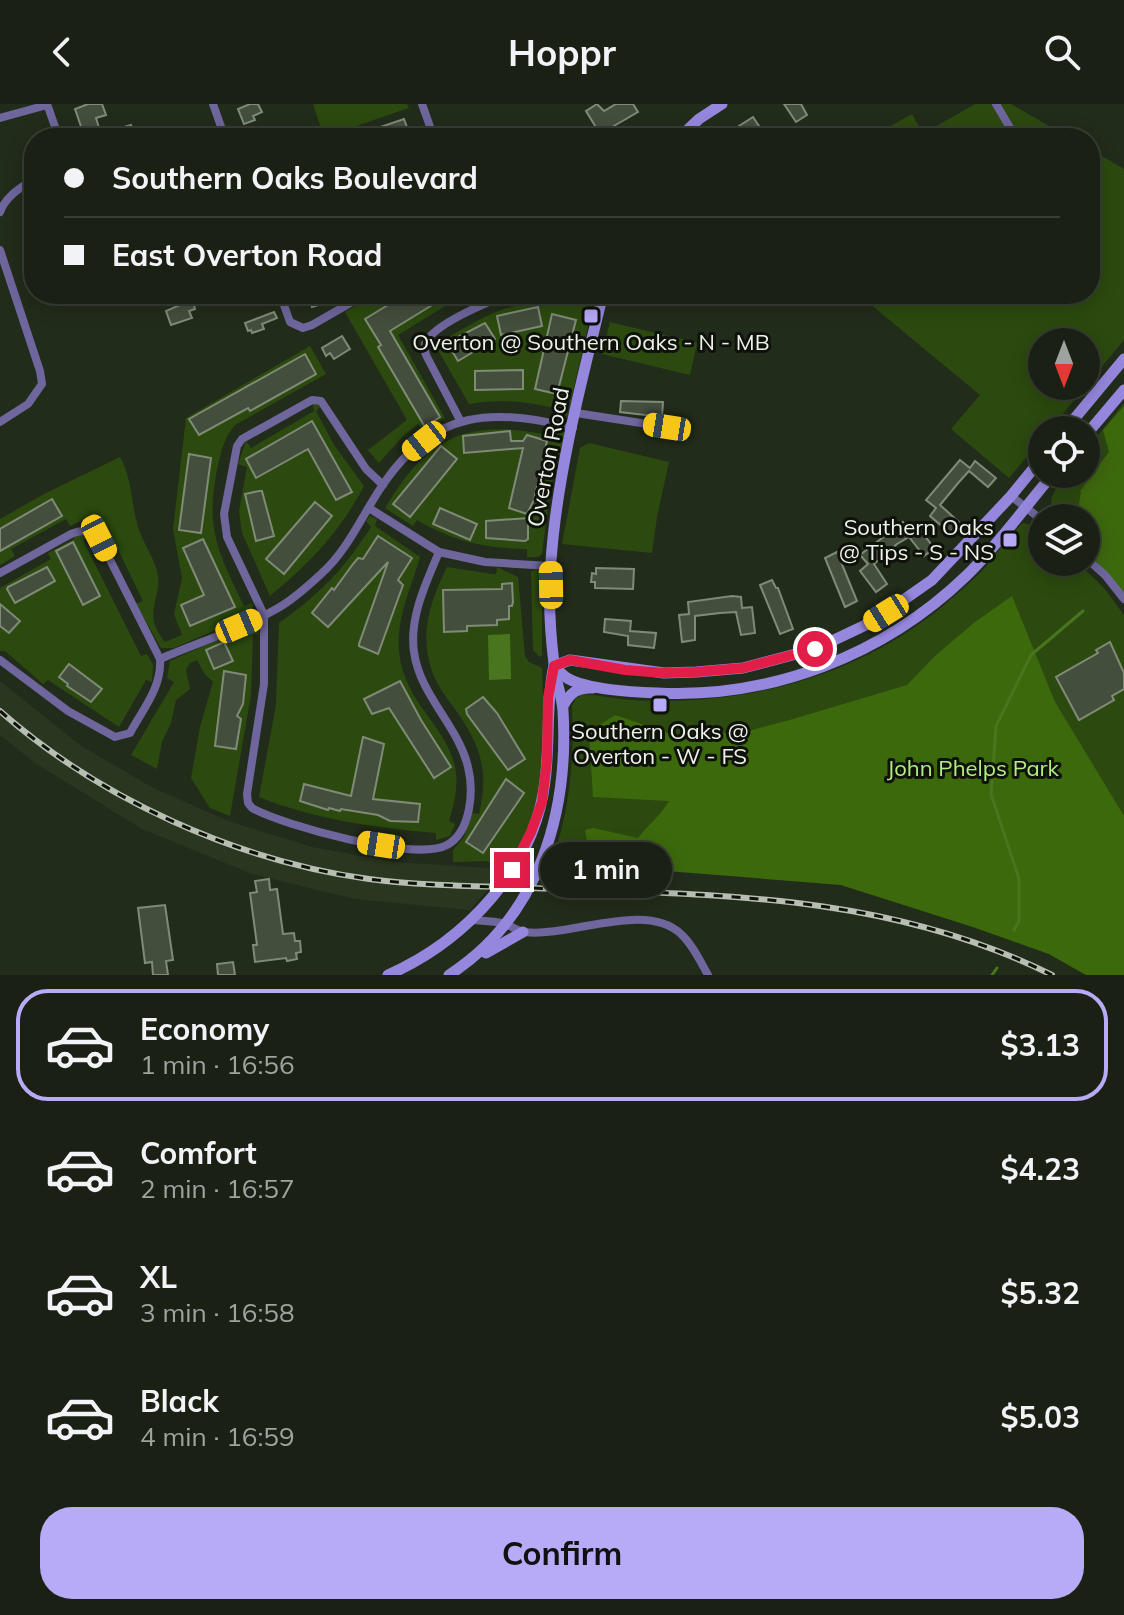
<!DOCTYPE html>
<meta charset="utf-8">
<style>
:root{--surface:#1a2114;--page:#272e22;--text:#f1f3f6;--muted:#9fa3a0;--line:#383e34;--accent:#b7abf8}
body{margin:0;font-family:Mulish,sans-serif;background:var(--page);color:var(--text);height:100vh;display:flex;flex-direction:column;font-size:30px;white-space:nowrap}
*{box-sizing:border-box;margin:0}
p{font-size:26px;color:var(--muted)}
.icon{flex:none;width:44px;height:44px;fill:none;stroke:currentColor;stroke-width:2;stroke-linecap:round;stroke-linejoin:round}
.map{position:relative;height:871px;overflow:hidden}
.details{display:flex;flex-direction:column;background:var(--surface);flex:1}
.details>*{flex:none}
.hud{position:absolute;left:24px;top:24px;width:1076px;height:176px;border-radius:32px;box-shadow:0 4px 20px #0003,0 0 0 2px var(--line);display:grid;align-content:center;height:176px;padding:0 40px;background:var(--surface)}
.needle{width:52px;rotate:180deg}
.buttons{position:absolute;left:1028px;top:224px;display:grid;gap:16px}
.buttons a{display:grid;place-items:center;width:72px;height:72px;border-radius:50%;background:var(--surface);box-shadow:0 4px 20px #0003,0 0 0 2px var(--line);font-size:40px}
.end{position:absolute;width:36px;height:36px;margin:-18px;border:10px solid #e11d48;background:#fff;box-shadow:0 0 0 4px #fff}
.from{border-radius:50%}
.bubble{position:absolute;height:56px;border-radius:28px;background:var(--surface);box-shadow:0 4px 20px #0003,0 0 0 2px var(--line);font-size:26px;font-weight:700;line-height:56px;text-align:center}
.car{position:absolute;width:24px;height:48px;margin:-24px -12px;border-radius:10px;box-shadow:0 0 6px 2px #0007;background:linear-gradient(#f5c518 24%,#345 0 40%,#f5c518 0 76%,#345 0 86%,#f5c518 0)}
.hud b{display:flex;align-items:center;gap:28px;height:76px;font-size:30px}
.hud b+b{border-top:2px solid var(--line)}
.hud i{width:20px;height:20px;background:var(--text)}
ul{padding:14px 0 0;list-style:none}
li{display:flex;align-items:center;gap:24px;height:112px;margin:0 16px 12px;padding:0 24px;border:4px solid transparent;border-radius:32px}
li div{flex:1}
li b{display:block;font-size:30px}
li em{font-style:normal;font-weight:700}
li.on{border-color:var(--accent)}
li>.icon{width:72px;height:72px;stroke-width:1.5}
.button{display:flex;gap:16px;margin-top:auto;padding:16px 40px}
.button a{flex:1;height:92px;border-radius:32px;background:var(--accent);color:#111;font-size:32px;font-weight:700;line-height:92px;text-align:center}
header{display:flex;justify-content:space-between;align-items:center;height:104px;padding:0 40px;background:var(--surface);font-size:36px;font-weight:700}
.map>svg:first-child{display:block}
</style>
<header><svg class="icon" aria-label="back" viewBox="0 0 24 24"><path d="M15 5l-7 7 7 7"/></svg>Hoppr<svg class="icon" aria-label="search" viewBox="0 0 24 24"><circle cx="10" cy="10" r="6"/><path d="M15 15l6 6"/></svg></header>
<div class="map">
<svg width="1124" height="871" viewBox="0 0 1124 871">
<rect width="100%" height="100%" fill="#222c1b"/>
<!-- built -->
<polygon fill="#293620" points="0,577 80,641 153,684 231,718 312,743 395,758 505,765 470,806 355,795 252,770 142,725 35,659 0,631"/>
<!-- green -->
<g fill="#2c4a0f">
<polygon points="313,0 407,0 409,4 324,33"/>
<polygon points="975,0 1011,0 1070,34 869,34 912,10 923,30"/>
<polygon points="1090,45 1124,65 1124,236 1086,282 1086,238 1042,238 1042,282 1086,282 1049,326 1042,326 1042,335 1009,374 951,325 980,291 858,190 1090,190"/>
<polygon points="377,190 465,190 398,231 445,314 423,326 418,320 403,332 379,359 368,346 407,316 345,208"/>
<path d="M 580,193 L 594,196 L 567,314 L 552,313 L 553,304 C 524,297 499,295 469,300 L 435,241 C 491,209 510,192 577,202 Z"/>
<polygon points="610,218 697,239 690,271 602,250"/>
<path d="M 310,242 L 326,270 L 235,321 C 223,335 221,349 217,366 C 205,426 219,450 244,502 L 252,499 L 253,502 L 250,511 L 174,544 L 161,544 L 136,500 L 143,497 L 107,423 L 85,415 L 70,422 L 66,415 L 11,445 L 15,452 L 0,461 L 0,415 L 44,390 L 120,353 C 133,376 131,402 139,426 C 144,440 153,452 157,467 C 164,494 140,508 165,538 L 182,531 L 174,510 L 182,474 L 173,425 L 186,314 Z"/>
<path d="M 312,299 L 321,302 L 316,307 L 334,341 L 364,382 C 339,429 310,459 270,492 L 242,429 L 239,407 L 247,363 L 238,360 L 246,337 L 251,344 L 314,307 Z"/>
<path d="M 1124,299 L 1124,477 L 1086,414 L 1056,414 C 1045,396 1055,385 1067,370 L 1086,370 L 1086,346 Z"/>
<path d="M 550,323 L 565,328 L 550,386 L 542,450 L 538,453 L 527,453 L 527,445 C 484,444 455,438 417,416 L 413,422 L 385,404 C 427,333 467,314 548,331 Z"/>
<polygon points="589,339 669,358 657,413 652,449 562,440 580,344"/>
<path d="M 370,412 L 377,415 L 375,422 L 420,453 C 411,485 396,513 399,548 C 405,600 446,621 455,663 C 459,681 454,700 449,717 L 455,720 L 450,732 L 436,736 L 436,729 C 377,724 313,715 259,693 L 276,601 L 279,519 C 320,490 344,465 371,423 L 366,417 Z"/>
<path d="M 1023,419 L 1028,420 L 1042,431 L 1042,458 L 1077,458 L 1104,484 L 1124,511 L 1124,871 L 1086,871 L 1049,850 L 973,823 L 841,781 L 724,770 L 629,764 L 550,763 C 570,707 574,661 572,602 L 576,594 L 583,590 C 599,591 615,595 631,596 C 742,603 856,574 943,502 C 955,491 968,481 979,470 C 995,454 1006,434 1023,419 Z"/>
<polygon points="78,429 91,432 83,436 141,552 147,550 153,561 152,578 146,576 119,623 48,576 43,580 5,547 0,547 0,484 51,455 48,449 74,435 72,431"/>
<path d="M 447,463 L 492,470 L 496,470 L 497,463 L 518,473 L 525,552 L 529,558 L 542,564 C 544,629 555,714 505,765 L 496,763 L 487,757 L 453,758 L 453,746 L 464,733 L 472,709 L 479,710 C 490,664 479,638 452,601 C 441,587 431,571 428,552 C 422,520 433,492 447,463 Z"/>
<polygon points="537,465 542,471 542,551 540,553 533,546 531,468"/>
<polygon points="251,521 260,530 253,531 251,591 230,712 210,704 191,674 200,623 213,578 204,569 197,556 190,559 186,566 190,585 176,596 171,619 162,638 157,665 131,651 174,578 167,574 170,557"/>
</g>
<!-- forest -->
<g fill="#3d690d">
<polygon points="1124,302 1124,490 1086,445 1086,414 1077,414 1081,386 1109,348 1103,326"/>
<path d="M 1012,492 L 1055,598 L 1124,712 L 1124,871 L 1086,871 L 1049,850 L 973,823 L 841,781 L 629,764 L 589,748 L 585,726 L 593,724 L 638,734 C 648,721 661,711 669,697 L 593,693 L 589,628 L 615,611 L 674,631 L 745,628 L 793,615 L 907,581 L 936,551 L 975,518 Z"/>
</g>
<!-- water -->
<polygon fill="#48751e" points="510,530 511,575 489,576 488,531"/>
<g fill="none" stroke-linecap="round" stroke-linejoin="round">
<!-- stream -->
<g stroke="#48751e" stroke-width="3">
<polyline points="1014,826 1019,817 1019,775 991,690 996,622 1031,551 1083,507"/>
<polyline points="992,871 997,864"/>
</g>
</g>
<!-- building -->
<g fill="#444e3d" stroke="#7f8b77" stroke-width="2">
<polygon points="88,0 102,0 106,11 96,14 101,30 131,21 134,30 119,34 85,34 75,5"/>
<polygon points="250,0 258,0 262,8 253,12 255,16 244,20 238,5"/>
<polygon points="597,0 604,7 616,0 633,0 638,8 600,30 586,7"/>
<polygon points="784,0 801,0 807,11 796,18"/>
<polygon points="753,13 767,34 748,34 739,22"/>
<polygon points="404,15 409,29 384,34 380,23"/>
<polygon points="308,190 329,190 331,197 312,203"/>
<polygon points="406,190 439,190 442,195 390,227 440,313 425,323 378,243 381,241 365,215"/>
<polygon points="189,197 193,197 195,205 189,207 192,214 171,221 166,207"/>
<polygon points="538,203 542,222 501,231 497,212"/>
<polygon points="274,208 277,214 262,220 264,225 252,229 251,226 248,227 245,219"/>
<polygon points="552,210 576,216 557,290 535,285"/>
<polygon points="485,219 495,235 458,257 449,242 459,235 458,233"/>
<polygon points="342,232 350,245 334,255 330,249 326,252 322,244"/>
<polygon points="305,250 316,270 250,307 248,304 199,331 189,315"/>
<polygon points="523,266 523,285 475,286 475,267"/>
<polygon points="621,297 663,298 662,313 620,308"/>
<polygon points="312,317 352,388 336,396 308,345 256,374 246,355"/>
<polygon points="510,327 511,337 523,337 527,331 547,337 534,396 527,410 509,404 523,344 464,349 463,332"/>
<polygon points="441,342 457,355 410,413 393,400"/>
<polygon points="189,350 211,354 201,429 179,426"/>
<polygon points="960,356 970,364 975,357 996,374 988,383 969,367 959,378 940,401 959,418 950,429 930,412 936,404 926,396"/>
<polygon points="259,387 262,387 274,432 256,437 245,390"/>
<polygon points="52,395 62,412 0,447 0,425"/>
<polygon points="315,398 332,412 284,470 266,455"/>
<polygon points="440,404 477,420 470,436 433,420"/>
<polygon points="528,414 528,435 525,437 486,434 486,417"/>
<polygon points="903,418 911,429 918,423 934,444 924,452 909,433 897,440 874,460 887,480 876,488 860,467 868,460 860,451"/>
<polygon points="378,432 412,454 398,476 403,481 378,550 359,542 359,540 388,458 328,523 312,509 332,484 334,486 353,460 358,454 363,455"/>
<polygon points="203,435 235,503 190,522 181,501 204,491 183,444"/>
<polygon points="73,438 100,492 83,501 56,447"/>
<polygon points="837,448 857,497 845,503 825,454"/>
<polygon points="47,463 55,477 15,499 7,485 8,483"/>
<polygon points="596,464 634,465 633,485 595,484 595,478 591,478 592,469 596,470"/>
<polygon points="772,476 776,484 778,484 793,525 780,530 760,481"/>
<polygon points="512,479 513,498 512,502 509,502 509,515 497,516 497,521 467,522 467,527 444,528 443,486 502,485 502,480"/>
<polygon points="732,492 741,493 742,504 752,503 755,529 741,531 736,508 720,509 695,512 695,536 682,538 679,511 689,510 688,498"/>
<polygon points="0,500 20,517 9,529 0,522"/>
<polygon points="605,515 631,517 630,527 656,529 654,544 628,541 628,532 604,528"/>
<polygon points="224,538 233,557 214,565 206,546"/>
<polygon points="1110,538 1124,569 1124,585 1112,592 1114,596 1079,616 1056,573 1098,549 1096,546"/>
<polygon points="69,560 102,585 91,598 67,582 68,580 59,573"/>
<polygon points="224,567 246,571 243,600 237,612 241,615 236,645 215,642"/>
<polygon points="400,577 421,616 451,663 434,674 389,604 372,610 364,595"/>
<polygon points="483,593 497,609 525,655 508,666 467,610 466,605"/>
<polygon points="363,633 384,640 373,695 420,700 418,718 390,717 378,711 341,705 340,707 329,704 328,706 300,697 304,680 351,692"/>
<polygon points="506,675 524,689 483,749 466,738"/>
<polygon points="269,775 270,786 277,785 283,830 294,829 295,837 300,837 301,848 296,849 297,855 287,857 286,854 255,858 253,841 257,841 250,789 257,788 255,777"/>
<polygon points="165,801 173,856 166,857 168,871 153,871 152,858 145,859 138,804"/>
<polygon points="233,858 235,871 218,871 217,860"/>
</g>
<g fill="none" stroke-linecap="round" stroke-linejoin="round">
<!-- street -->
<g stroke="#6e669c" stroke-width="8">
<polyline points="47,0 59,34"/>
<polyline points="213,0 225,34"/>
<polyline points="422,0 434,34"/>
<polyline points="996,0 1016,34"/>
<polyline points="0,14 47,1"/>
<polyline points="643,34 664,30 675,34"/>
<path d="M 0,108 C 6,92 20,84 34,75"/>
<polyline points="0,146 40,267 42,280 28,300 0,318"/>
<polyline points="280,190 290,218 303,224 312,221 366,190"/>
<polyline points="588,190 602,194"/>
<polyline points="576,309 667,323"/>
<path d="M 461,318 L 427,253 C 424,246 423,241 428,235 C 440,218 489,197 509,190"/>
<path d="M 383,381 L 366,365 L 321,297 L 312,296 L 242,335 L 237,342 L 224,410 L 227,433 L 264,511 L 264,580 L 247,690 L 248,699 L 252,704 C 284,722 416,758 447,741 C 471,728 474,687 468,663 C 458,621 420,592 414,548 C 409,514 426,479 439,448"/>
<polyline points="1011,392 1042,416"/>
<polyline points="369,404 439,448 485,458 550,462"/>
<polyline points="1086,454 1105,471 1124,495"/>
<path d="M 0,469 L 71,430 C 83,425 89,426 99,434 L 160,555 C 162,583 143,605 130,629 L 115,633 L 68,607 L 0,556"/>
<path d="M 160,555 C 199,538 242,525 278,504 C 294,495 308,482 321,470 C 349,445 363,409 384,379 C 434,306 494,303 573,324"/>
<path d="M 472,816 C 482,817 492,817 502,819 C 510,821 517,827 525,828 C 568,834 646,796 681,830 C 693,841 700,857 708,871"/>
</g>
<!-- secondary -->
<g stroke="#9687de" stroke-width="11">
<polyline points="679,34 699,15 722,0"/>
<polyline points="1065,326 1124,255"/>
<polyline points="1086,331 1124,286"/>
<path d="M 554,562 C 558,566 562,571 567,574 C 588,586 633,588 657,589 C 771,595 884,551 966,472 C 998,441 1024,404 1053,370"/>
<polyline points="554,562 570,556 664,569 696,568 743,564 815,545 872,518 932,476 1011,392 1042,354"/>
<path d="M 563,602 C 570,589 577,583 593,584"/>
<polyline points="486,849 523,828"/>
<path d="M 388,871 C 465,837 535,764 545,677 C 550,640 546,603 553,566"/>
<path d="M 449,871 C 539,813 569,709 563,607 C 562,591 555,576 554,560 C 550,527 548,490 551,457 C 557,370 582,275 603,190"/>
</g>
<!-- rail casing -->
<g stroke="#b7beb2" stroke-width="6">
<path id="rail" d="M 0,607 C 100,695 237,757 369,775 C 423,782 478,782 532,784 C 712,791 885,788 1052,871"/>
</g>
<!-- rail -->
<use href="#rail" stroke="#0e120b" stroke-width="3" stroke-dasharray="9" stroke-linecap="butt"/>
</g>
<g fill="none" stroke-linecap="round" stroke-linejoin="round">
<!-- route -->
<polyline stroke="#e11d48" stroke-width="10" points="512,766 531,728 542,698 547,656 548,594 554,562 570,556 625,566 664,569 696,568 743,564 815,545"/>
</g>
<!-- markers -->
<g fill="#b7abf8" stroke="#0e120b" stroke-width="3">
<rect x="583" y="204" width="16" height="16" rx="4"/>
<rect x="1002" y="428" width="16" height="16" rx="4"/>
<rect x="652" y="593" width="16" height="16" rx="4"/>
</g>
<g text-anchor="middle" dominant-baseline="central" stroke-width="6" stroke-linejoin="round" paint-order="stroke">
<!-- poi labels -->
<g font-size="22" fill="#edf3e9" stroke="#0e120b">
<text x="591" y="238">Overton @ Southern Oaks - N - MB</text>
<text x="994" y="423" text-anchor="end">Southern Oaks<tspan x="994" dy="25">@ Tips - S - NS</tspan></text>
<text x="660" y="627">Southern Oaks @<tspan x="660" dy="25">Overton - W - FS</tspan></text>
</g>
<!-- street labels -->
<g font-size="22" fill="#edf3e9" stroke="#0e120b">
<text transform="translate(548 353) rotate(-79)">Overton Road</text>
</g>
<!-- park labels -->
<g font-size="22" fill="#b1ef80" stroke="#0e120b">
<text x="973" y="664">John Phelps Park</text>
</g>
</g>
</svg>
<div class="buttons">
<a><svg class="needle" viewBox="-14 -14 28 28"><path d="M0-13l5 13h-10z" fill="#e53935"/><path d="M0 13l5-13h-10z" fill="#9fa3a0"/></svg></a>
<a><svg class="icon" aria-label="locate" viewBox="0 0 24 24"><circle cx="12" cy="12" r="6"/><path d="M12 2v4M12 18v4M2 12h4M18 12h4"/></svg></a>
<a><svg class="icon" aria-label="layers" viewBox="0 0 24 24"><path d="M12 4l9 5-9 5-9-5zM3 14l9 5 9-5"/></svg></a>
</div>
<i class="end from" style="left:815px;top:545px"></i>
<i class="end" style="left:512px;top:766px"></i>
<div class="bubble" style="left:540px;top:738px;width:132px">1 min</div>
<i class="car" style="left:667px;top:323px;rotate:279deg"></i>
<i class="car" style="left:424px;top:337px;rotate:232deg"></i>
<i class="car" style="left:99px;top:434px;rotate:153deg"></i>
<i class="car" style="left:551px;top:481px;rotate:359deg"></i>
<i class="car" style="left:886px;top:509px;rotate:238deg"></i>
<i class="car" style="left:239px;top:522px;rotate:67deg"></i>
<i class="car" style="left:381px;top:741px;rotate:279deg"></i>
<div class="hud">
<b><i class="from"></i>Southern Oaks Boulevard</b>
<b><i></i>East Overton Road</b>
</div>
</div>
<section class="details">
<ul>
<li class="on"><svg class="icon" aria-label="car" viewBox="0 0 24 24"><path d="M5 17H2v-5l4-1 3-4h7l3 4 3 1v5h-3M9 17h6M6 11h13"/><circle cx="7" cy="17" r="2"/><circle cx="17" cy="17" r="2"/></svg><div><b>Economy</b><p>1 min · 16:56</p></div><em>$3.13</em></li>
<li><svg class="icon" aria-label="car" viewBox="0 0 24 24"><path d="M5 17H2v-5l4-1 3-4h7l3 4 3 1v5h-3M9 17h6M6 11h13"/><circle cx="7" cy="17" r="2"/><circle cx="17" cy="17" r="2"/></svg><div><b>Comfort</b><p>2 min · 16:57</p></div><em>$4.23</em></li>
<li><svg class="icon" aria-label="car" viewBox="0 0 24 24"><path d="M5 17H2v-5l4-1 3-4h7l3 4 3 1v5h-3M9 17h6M6 11h13"/><circle cx="7" cy="17" r="2"/><circle cx="17" cy="17" r="2"/></svg><div><b>XL</b><p>3 min · 16:58</p></div><em>$5.32</em></li>
<li><svg class="icon" aria-label="car" viewBox="0 0 24 24"><path d="M5 17H2v-5l4-1 3-4h7l3 4 3 1v5h-3M9 17h6M6 11h13"/><circle cx="7" cy="17" r="2"/><circle cx="17" cy="17" r="2"/></svg><div><b>Black</b><p>4 min · 16:59</p></div><em>$5.03</em></li>
</ul>
<div class="button"><a>Confirm</a></div>
</section>
